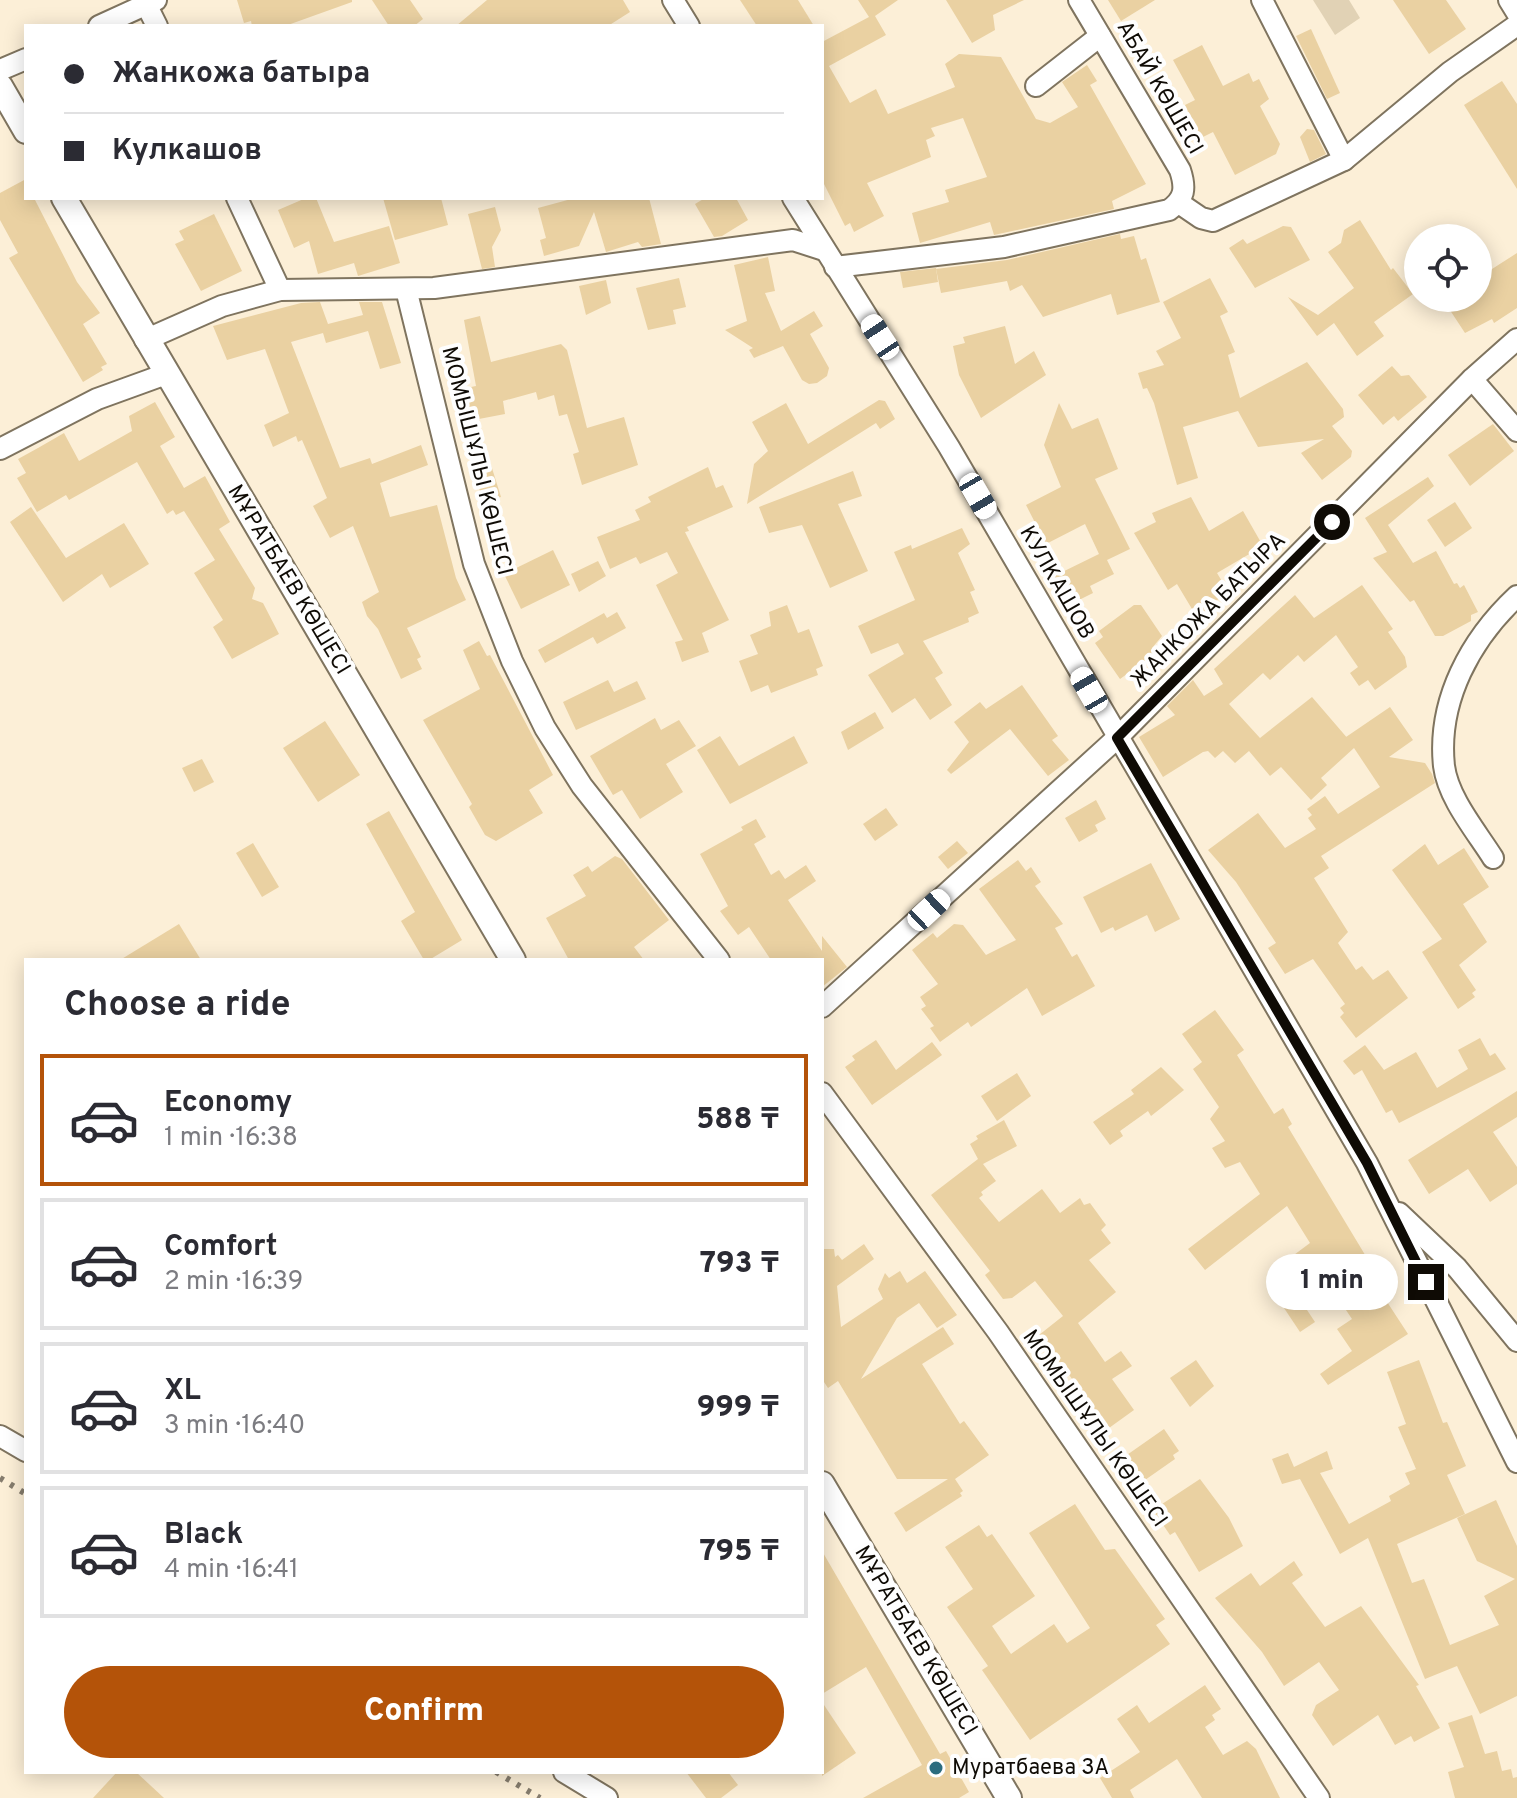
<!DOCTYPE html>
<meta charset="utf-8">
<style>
:root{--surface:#fff;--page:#f2f2f3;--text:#2b2b33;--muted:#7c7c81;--line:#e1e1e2;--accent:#b45309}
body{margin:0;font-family:Overpass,sans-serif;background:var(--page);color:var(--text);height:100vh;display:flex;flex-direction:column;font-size:30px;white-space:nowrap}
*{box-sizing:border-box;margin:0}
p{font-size:26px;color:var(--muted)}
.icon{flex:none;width:44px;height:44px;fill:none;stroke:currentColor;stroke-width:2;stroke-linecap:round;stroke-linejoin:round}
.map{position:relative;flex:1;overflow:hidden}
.sheet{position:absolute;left:24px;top:958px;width:800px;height:816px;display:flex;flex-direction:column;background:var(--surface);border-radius:0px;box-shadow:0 4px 20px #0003}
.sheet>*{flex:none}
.top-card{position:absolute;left:24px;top:24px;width:800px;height:176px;border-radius:0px;box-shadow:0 4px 20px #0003;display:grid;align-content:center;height:176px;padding:0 40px;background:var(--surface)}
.tools{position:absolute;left:1404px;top:224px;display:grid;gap:16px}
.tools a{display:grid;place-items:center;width:88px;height:88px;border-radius:50%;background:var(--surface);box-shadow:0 4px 20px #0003;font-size:40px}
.end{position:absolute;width:36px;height:36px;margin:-18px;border:10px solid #0f0b05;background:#fff;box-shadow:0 0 0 4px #fff}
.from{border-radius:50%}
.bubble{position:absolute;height:56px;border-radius:28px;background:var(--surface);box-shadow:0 4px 20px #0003;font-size:26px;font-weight:800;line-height:56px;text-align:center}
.car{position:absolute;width:24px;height:48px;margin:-24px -12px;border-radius:10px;box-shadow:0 0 6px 2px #0007;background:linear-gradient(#fff 24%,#345 0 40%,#fff 0 76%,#345 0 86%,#fff 0)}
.top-card b{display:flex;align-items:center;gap:28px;height:76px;font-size:30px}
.top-card b+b{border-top:2px solid var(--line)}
.top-card i{width:20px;height:20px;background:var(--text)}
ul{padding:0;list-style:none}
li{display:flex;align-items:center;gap:24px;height:132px;margin:0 16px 12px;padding:0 24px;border:4px solid var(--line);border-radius:0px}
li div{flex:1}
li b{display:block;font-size:30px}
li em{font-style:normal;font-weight:800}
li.active{border-color:var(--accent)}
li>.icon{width:72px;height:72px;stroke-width:1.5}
h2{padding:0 40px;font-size:36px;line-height:96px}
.primary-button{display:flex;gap:16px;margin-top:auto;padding:16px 40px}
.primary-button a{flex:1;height:92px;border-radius:48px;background:var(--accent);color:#fff;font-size:32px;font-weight:800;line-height:92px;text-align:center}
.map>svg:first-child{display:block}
</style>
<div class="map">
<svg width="1517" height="1798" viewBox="0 0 1517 1798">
<rect width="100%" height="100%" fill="#fcefd7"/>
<!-- green -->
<polygon fill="#e1d2b5" points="1313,0 1349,0 1360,18 1335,35"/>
<!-- building -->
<g fill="#ead1a2">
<polygon points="237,0 352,0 352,2 285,26 252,26 251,21 244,23"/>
<polygon points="372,0 410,0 423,19 414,26 389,26"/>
<polygon points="487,0 623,0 630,12 608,26 456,26"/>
<polygon points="740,0 798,0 814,26 757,26"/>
<polygon points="858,0 898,0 875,16 886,35 829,66 850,103 876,89 888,114 955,87 945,64 959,54 1001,57 1036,119 1050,123 1078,107 1062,82 1087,65 1097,81 1090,85 1146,184 1112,201 1114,209 994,235 990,222 920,243 912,213 949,202 945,190 987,177 963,118 931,128 935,136 926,140 931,157 867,183 884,216 854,232 850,223 845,226 822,180 822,42 869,17"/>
<polygon points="946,0 1024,0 993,15 995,30 972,43"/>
<polygon points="1108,0 1155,0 1121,21"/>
<polygon points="1393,0 1446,0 1466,29 1429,54"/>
<polygon points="1311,29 1340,93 1327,99 1296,36"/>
<polygon points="1202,45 1223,86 1249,73 1253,82 1259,79 1269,99 1260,106 1280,144 1276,154 1235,175 1213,132 1201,138 1185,105 1195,100 1173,60"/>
<polygon points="1502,81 1517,104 1517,189 1464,105"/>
<polygon points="1307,129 1314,130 1326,154 1310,162 1300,137"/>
<polygon points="26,179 26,198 34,198 77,282 100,313 83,324 107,364 101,367 103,370 83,382 9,258 18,253 0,220 0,193"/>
<polygon points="306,198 316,198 334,242 389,226 400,263 358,276 354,263 318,274 309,241 294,248 278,210"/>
<polygon points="383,198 441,198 448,225 395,240"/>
<polygon points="575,198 649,198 661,244 642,247 638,242 606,252 594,212 579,246 544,256 540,240 546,238 538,208"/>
<polygon points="705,198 736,198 748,220 722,236 714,237 695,204"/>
<polygon points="495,207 501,230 492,247 495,267 482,269 468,214"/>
<polygon points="214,214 242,271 201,291 175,244 184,240 179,231"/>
<polygon points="1360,220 1391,270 1393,268 1413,294 1374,322 1384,336 1357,356 1334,323 1317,336 1288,297 1318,315 1354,288 1328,252 1341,243 1344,230"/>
<polygon points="1283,226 1291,227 1310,260 1255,288 1229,248 1243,239 1247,244"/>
<polygon points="1120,234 1121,239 1134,236 1141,260 1146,258 1160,302 1117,315 1111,294 1043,317 1022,285 1010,291 1007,281 941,293 936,269 1007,260"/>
<polygon points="1517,253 1517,308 1494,323 1492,319 1465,333 1442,298 1478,298 1478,278"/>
<polygon points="768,257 775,291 765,293 781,331 814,311 823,326 810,334 829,368 827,376 817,383 809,384 802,380 783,346 754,358 749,350 753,348 725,330 747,321 734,265"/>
<polygon points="936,268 938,282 903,288 900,272"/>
<polygon points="679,278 686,307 673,310 676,324 648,330 636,288"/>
<polygon points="1210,278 1228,312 1220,316 1235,352 1228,355 1240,398 1307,362 1343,409 1344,417 1332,426 1352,451 1351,457 1322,480 1301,453 1324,439 1258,447 1238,411 1183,427 1198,478 1177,485 1154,403 1147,388 1143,389 1138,373 1164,365 1156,351 1181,338 1163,302"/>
<polygon points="606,280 611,303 586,315 579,286"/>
<polygon points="320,302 328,324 363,315 359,302 382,302 401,363 380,369 368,331 326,343 323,333 291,342 340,468 370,458 372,464 421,445 428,465 380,483 390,517 437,505 456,578 466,600 407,628 421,657 417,659 422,669 401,679 378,629 367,616 362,602 379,592 353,526 330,538 313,506 327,498 302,440 298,442 296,436 273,447 264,425 289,413 265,349 227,360 213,326 301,303"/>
<polygon points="480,316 491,362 561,344 567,350 587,428 624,417 638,465 582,485 573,454 579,452 567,414 559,416 554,395 538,400 536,392 503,401 505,414 458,423 451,391 476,386 464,320"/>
<polygon points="1005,326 1015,364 1034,351 1046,375 981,418 959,375 953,346 965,343 963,337"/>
<polygon points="1392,366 1401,376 1409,375 1427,397 1398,421 1394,416 1383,425 1358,395"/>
<polygon points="879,400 885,401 895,419 880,429 876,423 747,504 754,464 768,451 752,422 786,403 808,444"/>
<polygon points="155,402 175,437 160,446 184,488 205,476 230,522 219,529 255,588 252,599 263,603 279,634 232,659 213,627 223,620 194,573 215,560 184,511 176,515 173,510 167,514 137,462 69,500 66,495 37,512 17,478 26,473 18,459 38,448 64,433 79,461 132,431 129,416"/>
<polygon points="1059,403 1072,429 1098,418 1118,469 1095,479 1130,549 1107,560 1114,574 1090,586 1093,593 1073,603 1071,598 1060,603 1048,579 1099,554 1085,524 1046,544 1026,505 1061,487 1044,445"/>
<polygon points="1493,424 1514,451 1470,486 1448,455"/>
<polygon points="491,465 501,497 483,502 474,470"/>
<polygon points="708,467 716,488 723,485 733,507 687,527 689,531 685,532 729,620 702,633 709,652 682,662 675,642 683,640 656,585 678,573 667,552 640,564 636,557 610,569 597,537 640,520 635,510 651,502 648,497"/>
<polygon points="853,471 862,496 838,504 868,571 830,588 802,525 769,533 759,507"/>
<polygon points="1428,477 1434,486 1388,525 1413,563 1436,551 1454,584 1457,583 1460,588 1464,585 1478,612 1471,615 1471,621 1443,636 1435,636 1414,600 1410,602 1373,558 1387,552 1365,518"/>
<polygon points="1191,497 1209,531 1243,511 1263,546 1217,573 1229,593 1212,603 1216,609 1198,619 1177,584 1168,590 1134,533 1156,522 1152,513"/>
<polygon points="1455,502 1472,528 1445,547 1427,520"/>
<polygon points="31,507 66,558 124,523 149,564 110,588 102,574 63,602 10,522"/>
<polygon points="962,528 970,544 958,553 975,590 970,592 979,613 968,618 969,622 923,641 943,673 935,678 952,705 930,720 915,698 892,713 868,675 904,654 898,643 871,654 858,626 915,600 894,552 911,545 912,549"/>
<polygon points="553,550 570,585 521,609 504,574"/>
<polygon points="598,561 606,576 579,592 571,574"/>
<polygon points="1362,585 1393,629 1388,632 1405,657 1407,667 1375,690 1368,680 1359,686 1350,673 1358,667 1336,635 1304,662 1298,655 1270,680 1263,673 1229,704 1260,738 1312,697 1349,740 1346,737 1390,707 1413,740 1389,757 1425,763 1432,774 1435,783 1321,856 1329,868 1314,878 1348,932 1338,943 1356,970 1362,966 1373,980 1388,970 1408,998 1356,1038 1340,1017 1344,1013 1340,1008 1345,1004 1313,959 1285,974 1268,948 1276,943 1236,882 1208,850 1258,813 1285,848 1316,829 1308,818 1312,815 1307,809 1325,796 1338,814 1380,787 1354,748 1321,778 1327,785 1311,800 1281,767 1270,776 1249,751 1235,763 1223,751 1215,758 1208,751 1203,752 1163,777 1139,737 1175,715 1167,706 1193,680 1204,696 1223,684 1214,669 1295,595 1314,618"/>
<polygon points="787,605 798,633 809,629 823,666 816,669 818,675 771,693 768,685 751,692 739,661 758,654 750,635 771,626 769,612"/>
<polygon points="1134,605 1141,605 1162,636 1152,648 1156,653 1120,679 1095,643 1103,637 1099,631"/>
<polygon points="617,612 626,628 597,644 593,637 545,663 538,650 604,613 607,618"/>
<polygon points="479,641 487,656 490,655 553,775 529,790 543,813 496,841 485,835 469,807 472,804 423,720 480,689 463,650"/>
<polygon points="608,680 614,692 637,681 646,699 576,730 563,702"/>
<polygon points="1022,685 1058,736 1052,740 1069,760 1048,776 1010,729 951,774 947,770 969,742 954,722 980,702 986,709"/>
<polygon points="875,712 884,728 848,750 841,732"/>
<polygon points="655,718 661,730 679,720 696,746 666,764 683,792 640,819 622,790 613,795 590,756"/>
<polygon points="325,721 360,775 318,802 283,748"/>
<polygon points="720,736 739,766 794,736 808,763 730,804 697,750"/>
<polygon points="202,759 214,782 194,792 182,768"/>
<polygon points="1096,800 1106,819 1095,825 1098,831 1079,842 1065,818"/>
<polygon points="886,808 898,825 875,841 863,824"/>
<polygon points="389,811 462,940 429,960 424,960 401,921 415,912 366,824"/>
<polygon points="756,819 766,837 754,844 771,875 779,870 785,879 806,865 816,881 788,900 822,951 822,936 847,967 822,987 822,960 771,960 749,927 738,935 720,911 728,906 700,854 743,830 741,827"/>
<polygon points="957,841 968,853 948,869 938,857"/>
<polygon points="253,843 279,887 262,897 236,853"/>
<polygon points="1425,844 1438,865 1464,848 1489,887 1463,904 1487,942 1459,965 1476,990 1472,993 1475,997 1458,1009 1422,952 1442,939 1392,870"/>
<polygon points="615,856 622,859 669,920 634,947 644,960 569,960 546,918 586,896 573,875 588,866 592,872"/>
<polygon points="1018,860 1026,871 1031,867 1041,882 1035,886 1063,924 1055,928 1072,957 1077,954 1095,986 1042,1016 1027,988 971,1027 968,1022 940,1042 930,1028 934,1026 921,1009 926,1006 920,997 938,984 912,950 933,933 937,938 954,924 963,925 986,955 1016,940 979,889"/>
<polygon points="1151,863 1180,919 1155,932 1147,915 1115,931 1113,927 1101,933 1083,897"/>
<polygon points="179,924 201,960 120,960"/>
<polygon points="1215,1010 1244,1050 1237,1055 1274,1114 1283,1108 1292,1124 1288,1127 1379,1278 1376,1285 1408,1334 1328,1385 1320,1374 1352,1351 1337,1329 1352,1319 1319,1270 1282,1297 1267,1275 1310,1243 1287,1206 1205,1270 1188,1249 1260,1194 1240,1162 1225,1168 1212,1148 1225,1141 1210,1119 1219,1107 1193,1069 1202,1062 1182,1034"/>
<polygon points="1480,1038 1490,1056 1495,1053 1506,1069 1399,1123 1392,1110 1386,1113 1362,1070 1354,1075 1343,1061 1365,1045 1384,1070 1416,1052 1437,1088 1468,1069 1458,1050"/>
<polygon points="876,1040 896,1070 932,1042 942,1055 872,1105 845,1067 855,1060 852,1056"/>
<polygon points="1161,1067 1184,1090 1151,1116 1148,1111 1120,1131 1123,1136 1110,1145 1093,1122 1134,1094 1131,1090"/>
<polygon points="1017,1073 1031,1096 997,1121 981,1096"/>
<polygon points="1517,1091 1517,1117 1493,1132 1517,1167 1517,1184 1490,1202 1468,1169 1429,1194 1408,1160"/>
<polygon points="1004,1120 1017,1146 983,1164 996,1181 981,1192 983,1195 979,1198 999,1222 1042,1189 1060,1213 1080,1198 1084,1205 1090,1203 1106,1225 1101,1230 1111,1243 1089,1260 1116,1292 1078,1323 1105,1362 1121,1351 1132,1366 1112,1379 1134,1410 1109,1428 1039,1335 1063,1316 1035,1281 1012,1298 1003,1299 985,1275 990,1271 931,1195 978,1159 970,1144 978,1139 976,1136"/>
<polygon points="864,1244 874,1259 837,1286 841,1327 883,1299 878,1289 885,1273 889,1278 900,1271 907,1283 925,1271 957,1315 937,1328 919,1303 897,1318 861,1379 943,1327 954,1344 922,1364 960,1424 964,1421 989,1455 955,1479 963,1491 960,1493 962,1496 906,1532 894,1513 948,1479 897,1479 838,1381 828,1388 822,1379 822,1249 834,1249 835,1257 838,1255 842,1260"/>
<polygon points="1295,1292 1315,1322 1300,1332 1280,1302"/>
<polygon points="1196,1360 1214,1386 1190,1407 1170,1378"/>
<polygon points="1419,1360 1443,1423 1447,1422 1466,1466 1447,1475 1465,1514 1397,1544 1412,1583 1424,1579 1450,1645 1499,1625 1484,1596 1515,1579 1477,1561 1457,1518 1496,1500 1517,1546 1517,1696 1480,1714 1457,1666 1425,1679 1368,1538 1340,1554 1300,1479 1282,1484 1272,1459 1288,1453 1294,1467 1327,1451 1333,1469 1320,1473 1349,1524 1391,1501 1389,1496 1410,1484 1405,1473 1416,1469 1398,1427 1406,1424 1387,1372"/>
<polygon points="1164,1429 1179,1451 1173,1455 1175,1459 1135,1487 1132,1482 1128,1484 1114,1464"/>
<polygon points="1200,1479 1229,1518 1243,1546 1199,1572 1175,1532 1170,1535 1153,1510"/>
<polygon points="1075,1504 1105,1550 1115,1549 1165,1619 1156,1625 1170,1644 1030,1740 982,1670 988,1666 947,1607 973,1589 945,1547 979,1525 987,1537 992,1534 1035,1596 992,1626 1011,1654 1054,1624 1067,1643 1090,1628 1029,1533"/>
<polygon points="822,1551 940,1754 946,1751 969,1792 959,1798 863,1798 922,1765 866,1667 822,1694"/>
<polygon points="1294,1561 1303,1575 1292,1583 1325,1627 1361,1606 1419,1685 1416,1686 1440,1728 1414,1742 1411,1736 1395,1745 1378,1715 1333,1746 1312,1715 1316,1705 1339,1690 1319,1662 1284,1686 1262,1652 1215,1598 1251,1573 1260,1586"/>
<polygon points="1205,1685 1221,1709 1212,1715 1215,1720 1205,1727 1223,1755 1247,1741 1256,1749 1280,1798 1202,1798 1177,1759 1130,1790 1134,1798 1112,1798 1100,1778 1140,1752 1117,1719 1137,1705 1149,1723"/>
<polygon points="822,1702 856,1753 822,1776"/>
<polygon points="1472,1715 1485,1754 1497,1751 1502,1771 1511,1769 1513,1778 1517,1777 1517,1798 1455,1798 1448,1772 1464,1767 1448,1723"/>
<polygon points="117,1772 136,1772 164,1798 93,1798"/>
<polygon points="686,1772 728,1772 738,1785 721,1798 706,1798"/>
</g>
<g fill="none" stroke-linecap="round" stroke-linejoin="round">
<!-- minor casing -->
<g stroke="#7f745f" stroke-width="24">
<g id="minor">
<polyline points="144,0 157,26"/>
<polyline points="673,0 689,26"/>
<polyline points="1262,0 1344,160"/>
<polyline points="1509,0 1517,13"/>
<polyline points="99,26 156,0"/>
<polyline points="0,70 26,59"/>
<polyline points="1036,86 1100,36"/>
<polyline points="237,198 280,290"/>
<polyline points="793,198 949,447 1367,1163 1517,1462"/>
<polyline points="1179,203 1201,218 1213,221 1344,160 1450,72 1517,25"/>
<path d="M 835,267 L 1004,247 L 1169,210 C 1185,199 1186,188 1180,170 L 1079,0"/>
<polyline points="406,289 474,564 512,661 545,728 582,786 719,960"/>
<polyline points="145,340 222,306 280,290 434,288 793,240 824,250"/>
<polyline points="1472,379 1517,431"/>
<polyline points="0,449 97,399 166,374"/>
<path d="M 1493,858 C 1476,831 1448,798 1444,766 C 1437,700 1471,639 1517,596"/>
<polyline points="822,1007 1117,738 1472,379 1517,339"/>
<polyline points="822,1093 998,1332 1319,1798"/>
<polyline points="1399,1213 1457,1268 1517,1341"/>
<polyline points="0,1436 26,1451"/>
<polyline points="564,1772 607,1798"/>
</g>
</g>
<!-- tertiary casing -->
<g stroke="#7f745f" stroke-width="28">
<g id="tertiary">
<polyline points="0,86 26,131"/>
<polyline points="64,198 513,960"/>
<polyline points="822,1484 1009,1798"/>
</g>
</g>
<!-- minor -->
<use href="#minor" stroke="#fff" stroke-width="20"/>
<!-- tertiary -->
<use href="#tertiary" stroke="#fff" stroke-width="24"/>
<!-- rail -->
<g stroke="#857c6d" stroke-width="6" stroke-dasharray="4 8" stroke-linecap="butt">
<polyline points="0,1478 26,1494"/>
<polyline points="496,1772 540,1798"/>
</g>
</g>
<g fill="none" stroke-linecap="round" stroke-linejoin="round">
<!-- route -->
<polyline stroke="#0f0b05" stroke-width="10" points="1332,522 1117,738 1367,1163 1426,1282"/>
</g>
<!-- markers -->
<circle fill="#2b6c7f" stroke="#fefefe" stroke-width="3" cx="936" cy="1768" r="8"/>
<g text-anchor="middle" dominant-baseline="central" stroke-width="8" stroke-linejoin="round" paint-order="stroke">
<!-- street labels -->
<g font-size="22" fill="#0f0b05" stroke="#fefefe">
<text transform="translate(1159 88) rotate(60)">АБАЙ КӨШЕСІ</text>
<text transform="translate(476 461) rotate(76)">МОМЫШҰЛЫ КӨШЕСІ</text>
<text transform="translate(288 580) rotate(59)">МҰРАТБАЕВ КӨШЕСІ</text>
<text transform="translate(1056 583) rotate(60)">КУЛКАШОВ</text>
<text transform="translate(1209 611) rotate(-45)">ЖАНКОЖА БАТЫРА</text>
<text transform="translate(1094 1429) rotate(55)">МОМЫШҰЛЫ КӨШЕСІ</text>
<text transform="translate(915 1641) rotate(59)">МҰРАТБАЕВ КӨШЕСІ</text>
</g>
<!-- poi labels -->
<g font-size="22" fill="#0f0b05" stroke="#fefefe" text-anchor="start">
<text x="952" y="1768">Муратбаева 3А</text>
</g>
</g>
</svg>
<div class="tools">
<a><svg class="icon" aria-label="locate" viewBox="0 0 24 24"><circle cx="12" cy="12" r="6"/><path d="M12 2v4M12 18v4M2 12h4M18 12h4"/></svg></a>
</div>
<i class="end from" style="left:1332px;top:522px"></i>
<i class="end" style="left:1426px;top:1282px"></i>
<div class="bubble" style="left:1266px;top:1254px;width:132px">1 min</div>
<i class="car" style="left:880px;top:337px;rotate:327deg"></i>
<i class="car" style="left:978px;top:496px;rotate:150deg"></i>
<i class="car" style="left:1089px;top:690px;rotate:330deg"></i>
<i class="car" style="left:929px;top:910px;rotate:47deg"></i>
<div class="top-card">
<b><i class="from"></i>Жанкожа батыра</b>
<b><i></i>Кулкашов</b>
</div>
<section class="sheet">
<h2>Choose a ride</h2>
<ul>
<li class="active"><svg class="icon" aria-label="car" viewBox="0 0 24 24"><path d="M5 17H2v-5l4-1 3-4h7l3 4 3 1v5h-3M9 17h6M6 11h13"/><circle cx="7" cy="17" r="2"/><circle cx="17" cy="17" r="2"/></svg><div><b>Economy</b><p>1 min · 16:38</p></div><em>588 ₸</em></li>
<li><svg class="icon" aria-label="car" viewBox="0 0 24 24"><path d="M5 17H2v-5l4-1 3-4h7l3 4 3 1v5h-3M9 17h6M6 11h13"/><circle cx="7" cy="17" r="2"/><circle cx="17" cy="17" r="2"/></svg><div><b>Comfort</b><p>2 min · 16:39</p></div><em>793 ₸</em></li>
<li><svg class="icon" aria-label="car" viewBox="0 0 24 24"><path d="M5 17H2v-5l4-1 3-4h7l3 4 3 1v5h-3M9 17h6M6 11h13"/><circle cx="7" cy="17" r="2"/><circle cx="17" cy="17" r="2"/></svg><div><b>XL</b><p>3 min · 16:40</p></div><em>999 ₸</em></li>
<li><svg class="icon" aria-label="car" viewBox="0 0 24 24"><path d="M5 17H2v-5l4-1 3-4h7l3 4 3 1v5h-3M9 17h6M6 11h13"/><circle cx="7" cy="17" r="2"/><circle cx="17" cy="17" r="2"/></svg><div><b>Black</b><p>4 min · 16:41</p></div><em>795 ₸</em></li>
</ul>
<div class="primary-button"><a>Confirm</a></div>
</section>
</div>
